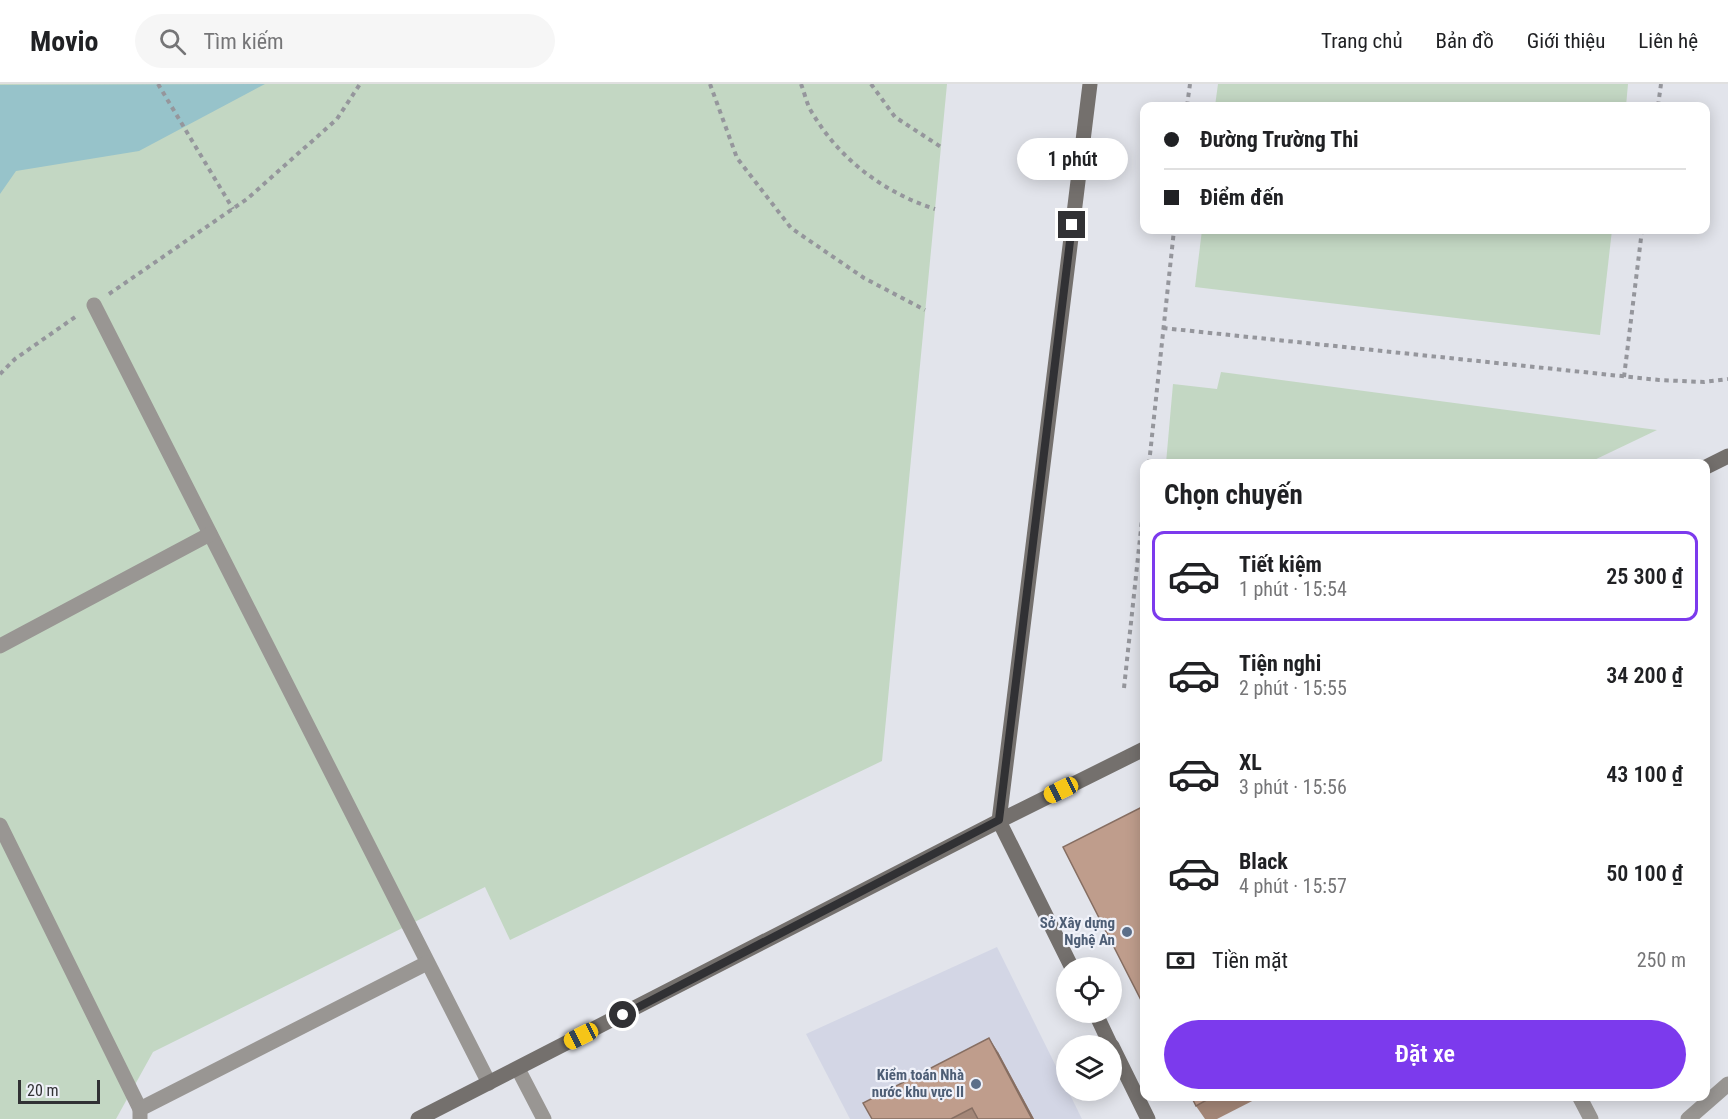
<!DOCTYPE html>
<html lang="vi">
<meta charset="utf-8">
<style>
:root{--surface:#fff;--page:#f6f6f6;--text:#202124;--muted:#757577;--line:#e0e0e0;--accent:#7c3aed}
body{margin:0;font-family:"Roboto Condensed",sans-serif;background:var(--page);color:var(--text);height:100vh;display:flex;flex-direction:column;font-size:22px;white-space:nowrap}
*{box-sizing:border-box;margin:0}
p{font-size:20px;color:var(--muted)}
.icon{flex:none;width:33px;height:33px;fill:none;stroke:currentColor;stroke-width:2;stroke-linecap:round;stroke-linejoin:round}
.map{position:relative;flex:1;overflow:hidden}
.side{position:absolute;left:1140px;top:375px;width:570px;height:642px;display:flex;flex-direction:column;background:var(--surface);border-radius:12px;box-shadow:0 3px 15px #0003}
.side>*{flex:none}
.banner{position:absolute;left:1140px;top:18px;width:570px;height:132px;border-radius:12px;box-shadow:0 3px 15px #0003;display:grid;align-content:center;height:132px;padding:0 24px;background:var(--surface)}
.fabs{position:absolute;left:1056px;top:873px;display:grid;gap:12px}
.fabs a{display:grid;place-items:center;width:66px;height:66px;border-radius:50%;background:var(--surface);box-shadow:0 3px 15px #0003;font-size:30px}
.scale{position:absolute;left:18px;bottom:15px;width:82px;box-sizing:border-box;padding-left:6px;border:3px solid #313134;border-top:0;font-size:16px;line-height:21px;white-space:nowrap;color:#313134;-webkit-text-stroke:4px #eff1f9;paint-order:stroke}
.end{position:absolute;width:27px;height:27px;margin:-14px;border:8px solid #313134;background:#fff;box-shadow:0 0 0 3px #fff}
.from{border-radius:50%}
.bubble{position:absolute;height:42px;border-radius:21px;background:var(--surface);box-shadow:0 3px 15px #0003;font-size:20px;font-weight:600;line-height:42px;text-align:center}
.car{position:absolute;width:18px;height:36px;margin:-18px -9px;border-radius:8px;box-shadow:0 0 4px 2px #0007;background:linear-gradient(#f5c518 24%,#345 0 40%,#f5c518 0 76%,#345 0 86%,#f5c518 0)}
.banner b{display:flex;align-items:center;gap:21px;height:57px;font-size:22px}
.banner b+b{border-top:2px solid var(--line)}
.banner i{width:15px;height:15px;background:var(--text)}
ul{padding:0;list-style:none}
li{display:flex;align-items:center;gap:18px;height:90px;margin:0 12px 9px;padding:0 12px;border:3px solid transparent;border-radius:12px}
li div{flex:1}
li b{display:block;font-size:22px}
li em{font-style:normal;font-weight:600}
li.on{border-color:var(--accent)}
li>.icon{width:54px;height:54px;stroke-width:1.5}
h2{padding:0 24px;font-size:27px;line-height:72px}
.pay{display:flex;align-items:center;gap:15px;height:66px;padding:0 24px;font-size:22px}
.pay p{margin-inline-start:auto}
.primary-button{display:flex;gap:12px;margin-top:auto;padding:12px 24px}
.primary-button a{flex:1;height:69px;border-radius:36px;background:var(--accent);color:#fff;font-size:24px;font-weight:600;line-height:69px;text-align:center}
header{display:flex;align-items:center;gap:36px;box-sizing:border-box;height:84px;padding:0 30px;background:var(--surface);border-bottom:2px solid var(--line)}
header strong{font-size:28px}
nav{display:flex;gap:33px;margin-inline-start:auto;font-size:21px}
.search{width:420px;height:54px;background:var(--page);display:flex;align-items:center;gap:15px;box-sizing:border-box;padding:0 21px;border-radius:33px;color:var(--muted);font-size:22px}
.map>svg:first-child{display:block}
</style>
<header>
<strong>Movio</strong>
<div class="search"><svg class="icon" aria-label="search" viewBox="0 0 24 24"><circle cx="10" cy="10" r="6"/><path d="M15 15l6 6"/></svg>Tìm kiếm</div>
<nav><a>Trang chủ</a><a>Bản đồ</a><a>Giới thiệu</a><a>Liên hệ</a></nav>
</header>
<div class="map">
<svg width="1728" height="1035" viewBox="0 0 1728 1035">
<rect width="100%" height="100%" fill="#e2e4eb"/>
<!-- built -->
<polygon fill="#d3d6e5" points="997,863 1082,1035 850,1035 806,950"/>
<!-- green -->
<g fill="#c3d7c3">
<polygon points="0,0 947,0 882,677 510,856 485,803 153,968 116,1035 0,1035"/>
<polygon points="1218,0 1628,0 1626,22 1215,22"/>
<polygon points="1202,146 1612,146 1600,251 1195,203"/>
<polygon points="1221,288 1657,346 1588,379 1166,379 1173,300 1217,305"/>
</g>
<!-- water -->
<polygon fill="#97c3ca" points="265,0 139,67 16,87 0,110 0,1"/>
<g fill="none" stroke-linecap="round" stroke-linejoin="round">
<!-- path -->
<g stroke="#95969c" stroke-width="4" stroke-dasharray="4.5 4.5" stroke-linecap="butt">
<polyline points="158,0 233,125"/>
<polyline points="710,0 737,74 791,144 864,194 925,226"/>
<path d="M 801,0 C 805,10 807,22 813,30 C 840,76 885,109 935,125"/>
<polyline points="871,0 895,33 941,63"/>
<polyline points="1187,22 1190,0"/>
<polyline points="1658,22 1661,0"/>
<polyline points="109,210 247,115 337,35 360,0"/>
<polyline points="1163,244 1659,296 1704,298 1728,295"/>
<polyline points="0,290 15,275 78,231"/>
<polyline points="1624,293 1642,146"/>
<polyline points="1149,380 1174,146"/>
<polyline points="1124,604 1144,417"/>
</g>
<!-- lane -->
<g stroke="#999693" stroke-width="15">
<polyline points="94,221 489,999"/>
<polyline points="0,562 210,450"/>
<polyline points="0,741 140,1025"/>
<polyline points="140,1035 140,1025 427,879"/>
</g>
<!-- street -->
<g stroke="#999693" stroke-width="15">
<polyline points="518,985 544,1035"/>
<polyline points="1579,1012 1591,1035"/>
<polyline points="1688,1035 1728,1000"/>
</g>
<!-- secondary -->
<g stroke="#74706d" stroke-width="15">
<polyline points="1706,383 1728,372"/>
<polyline points="1072,884 999,737 1090,0"/>
<polyline points="1095,928 1111,962"/>
<polyline points="1112,962 1148,1035"/>
<polyline points="418,1035 999,737 1144,665"/>
</g>
</g>
<!-- wall -->
<g fill="#a48778">
<polygon points="998,968 1034,1035 872,1035"/>
<polygon points="1191,1012 1262,1012 1217,1035 1205,1035 1196,1022"/>
</g>
<!-- shaded-wall -->
<polygon fill="#866e62" points="989,954 998,968 1034,1035 1032,1035"/>
<!-- building -->
<g fill="#bf9d8c" stroke="#866e62" stroke-width="1.5">
<polygon points="1144,722 1144,922 1063,763"/>
<polygon points="989,954 1032,1035 978,1035 972,1024 951,1035 872,1035 863,1019"/>
<polygon points="1191,1012 1214,1012 1196,1022"/>
</g>
<g fill="none" stroke-linecap="round" stroke-linejoin="round">
<!-- route -->
<polyline stroke="#313134" stroke-width="8" points="623,931 999,736 1072,141"/>
</g>
<!-- markers -->
<g fill="#5c6f8a" stroke="#eff1f9" stroke-width="2">
<circle cx="1127" cy="848" r="6"/>
<circle cx="976" cy="1000" r="6"/>
</g>
<g text-anchor="middle" dominant-baseline="central" stroke-width="4.5" stroke-linejoin="round" paint-order="stroke">
<!-- service labels -->
<g font-size="15" font-weight="bold" fill="#4e5e75" stroke="#eff1f9" text-anchor="end">
<text x="1115" y="839">Sở Xây dựng<tspan x="1115" dy="17">Nghệ An</tspan></text>
<text x="964" y="991">Kiểm toán Nhà<tspan x="964" dy="17">nước khu vực II</tspan></text>
</g>
</g>
</svg>
<div class="fabs">
<a><svg class="icon" aria-label="locate" viewBox="0 0 24 24"><circle cx="12" cy="12" r="6"/><path d="M12 2v4M12 18v4M2 12h4M18 12h4"/></svg></a>
<a><svg class="icon" aria-label="layers" viewBox="0 0 24 24"><path d="M12 4l9 5-9 5-9-5zM3 14l9 5 9-5"/></svg></a>
</div>
<div class="scale">20 m</div>
<i class="end from" style="left:623px;top:931px"></i>
<i class="end" style="left:1072px;top:141px"></i>
<div class="bubble" style="left:1017px;top:54px;width:111px">1 phút</div>
<i class="car" style="left:1061px;top:706px;rotate:244deg"></i>
<i class="car" style="left:581px;top:952px;rotate:243deg"></i>
<div class="banner">
<b><i class="from"></i>Đường Trường Thi</b>
<b><i></i>Điểm đến</b>
</div>
<section class="side">
<h2>Chọn chuyến</h2>
<ul>
<li class="on"><svg class="icon" aria-label="car" viewBox="0 0 24 24"><path d="M5 17H2v-5l4-1 3-4h7l3 4 3 1v5h-3M9 17h6M6 11h13"/><circle cx="7" cy="17" r="2"/><circle cx="17" cy="17" r="2"/></svg><div><b>Tiết kiệm</b><p>1 phút · 15:54</p></div><em>25 300 ₫</em></li>
<li><svg class="icon" aria-label="car" viewBox="0 0 24 24"><path d="M5 17H2v-5l4-1 3-4h7l3 4 3 1v5h-3M9 17h6M6 11h13"/><circle cx="7" cy="17" r="2"/><circle cx="17" cy="17" r="2"/></svg><div><b>Tiện nghi</b><p>2 phút · 15:55</p></div><em>34 200 ₫</em></li>
<li><svg class="icon" aria-label="car" viewBox="0 0 24 24"><path d="M5 17H2v-5l4-1 3-4h7l3 4 3 1v5h-3M9 17h6M6 11h13"/><circle cx="7" cy="17" r="2"/><circle cx="17" cy="17" r="2"/></svg><div><b>XL</b><p>3 phút · 15:56</p></div><em>43 100 ₫</em></li>
<li><svg class="icon" aria-label="car" viewBox="0 0 24 24"><path d="M5 17H2v-5l4-1 3-4h7l3 4 3 1v5h-3M9 17h6M6 11h13"/><circle cx="7" cy="17" r="2"/><circle cx="17" cy="17" r="2"/></svg><div><b>Black</b><p>4 phút · 15:57</p></div><em>50 100 ₫</em></li>
</ul>
<div class="pay"><svg class="icon" aria-label="cash" viewBox="0 0 24 24"><path d="M3 7h18v10H3z"/><circle cx="12" cy="12" r="2"/></svg>Tiền mặt<p>250 m</p></div>
<div class="primary-button"><a>Đặt xe</a></div>
</section>
</div>
